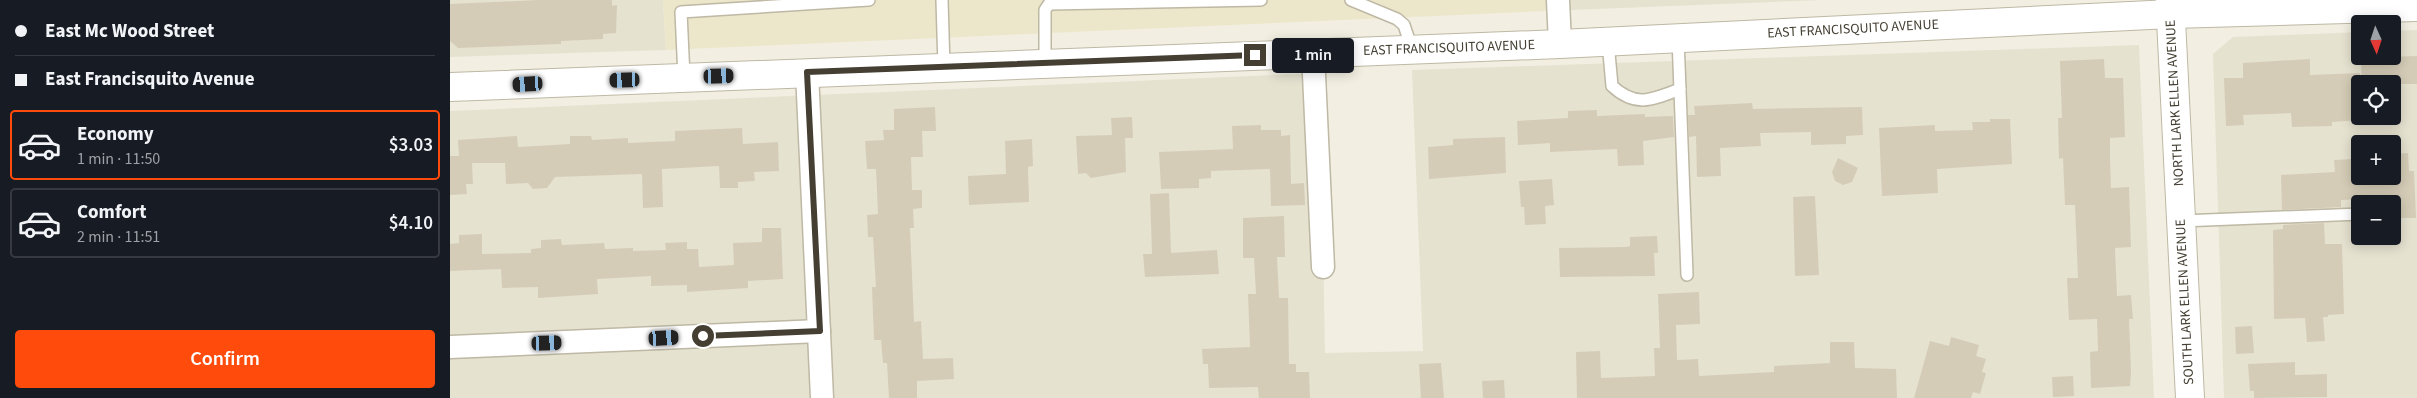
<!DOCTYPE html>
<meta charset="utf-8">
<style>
:root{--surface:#171b24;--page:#242831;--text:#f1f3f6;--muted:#9ea1a6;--line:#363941;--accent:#ff4b0c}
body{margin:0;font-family:"Source Sans 3",sans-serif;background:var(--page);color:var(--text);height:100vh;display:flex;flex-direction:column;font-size:19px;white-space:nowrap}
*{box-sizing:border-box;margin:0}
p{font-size:16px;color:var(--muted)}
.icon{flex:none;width:28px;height:28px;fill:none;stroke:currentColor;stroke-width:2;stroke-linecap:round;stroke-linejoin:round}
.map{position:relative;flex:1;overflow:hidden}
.sheet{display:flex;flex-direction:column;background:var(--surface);width:450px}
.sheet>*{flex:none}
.top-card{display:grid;align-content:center;height:110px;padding:0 15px;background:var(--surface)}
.needle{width:32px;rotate:177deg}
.tools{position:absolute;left:1901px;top:15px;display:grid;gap:10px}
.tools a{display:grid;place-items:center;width:50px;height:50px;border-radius:5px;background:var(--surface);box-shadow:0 2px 12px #0003;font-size:25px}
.end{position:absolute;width:22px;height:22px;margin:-11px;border:6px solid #443f32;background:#fff;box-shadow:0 0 0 2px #fff}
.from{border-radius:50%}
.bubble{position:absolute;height:35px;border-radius:5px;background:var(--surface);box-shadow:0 2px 12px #0003;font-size:16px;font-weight:600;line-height:35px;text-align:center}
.car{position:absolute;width:15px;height:30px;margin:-15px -8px;border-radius:6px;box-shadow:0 0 4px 1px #0007;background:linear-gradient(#222 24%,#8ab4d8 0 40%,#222 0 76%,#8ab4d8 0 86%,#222 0)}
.top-card b{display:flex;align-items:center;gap:18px;height:48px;font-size:19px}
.top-card b+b{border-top:1px solid var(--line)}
.top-card i{width:12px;height:12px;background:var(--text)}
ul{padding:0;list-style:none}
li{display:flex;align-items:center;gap:15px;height:70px;margin:0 10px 8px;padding:0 5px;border:2px solid var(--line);border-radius:5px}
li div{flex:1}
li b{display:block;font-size:19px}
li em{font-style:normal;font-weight:600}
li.current{border-color:var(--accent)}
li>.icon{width:45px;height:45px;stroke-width:1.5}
.action{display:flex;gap:10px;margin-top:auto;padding:10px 15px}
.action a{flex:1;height:58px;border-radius:5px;background:var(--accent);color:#fff;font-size:20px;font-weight:600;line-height:58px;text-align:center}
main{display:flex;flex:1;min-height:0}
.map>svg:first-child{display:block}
</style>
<main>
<section class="sheet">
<div class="top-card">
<b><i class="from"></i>East Mc Wood Street</b>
<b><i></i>East Francisquito Avenue</b>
</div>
<ul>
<li class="current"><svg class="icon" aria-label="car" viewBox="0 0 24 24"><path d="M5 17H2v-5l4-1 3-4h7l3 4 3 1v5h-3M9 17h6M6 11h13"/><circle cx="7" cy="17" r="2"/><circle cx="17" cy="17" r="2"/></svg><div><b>Economy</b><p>1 min · 11:50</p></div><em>$3.03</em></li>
<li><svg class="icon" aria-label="car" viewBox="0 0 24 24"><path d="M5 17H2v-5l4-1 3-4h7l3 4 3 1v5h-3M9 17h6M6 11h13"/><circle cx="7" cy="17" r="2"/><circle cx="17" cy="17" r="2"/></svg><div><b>Comfort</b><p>2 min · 11:51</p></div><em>$4.10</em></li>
</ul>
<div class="action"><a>Confirm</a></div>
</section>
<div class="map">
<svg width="1967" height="398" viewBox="0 0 1967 398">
<rect width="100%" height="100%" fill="#f2efe2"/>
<!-- residential -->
<g fill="#e6e2d0" fill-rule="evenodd">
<polygon points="0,0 213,0 216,50 0,57"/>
<polygon points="1096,0 1373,0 1096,11"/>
<path d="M 1967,30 L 1967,398 L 1774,398 L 1763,54 L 1783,37 L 1910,32 L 1910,56 L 1942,56 L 1943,31 ZM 1910,84 L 1942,84 L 1942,116 L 1910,116 ZM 1910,144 L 1942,144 L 1942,176 L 1910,176 ZM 1910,204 L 1942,204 L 1942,236 L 1910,236 Z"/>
<polygon points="1689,45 1704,398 0,398 0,111 870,73 875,353 973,351 962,70"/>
</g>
<!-- education -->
<polygon fill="#ece7cb" points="213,0 1096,0 1096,11 216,50"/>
<!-- building -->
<g fill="#d4ccb7">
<polygon points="89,0 162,0 162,6 167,5 166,33 153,34 153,39 111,41 111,44 82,45 8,48 0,41 0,4"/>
<polygon points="1967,56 1967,84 1912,84 1911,58"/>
<polygon points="1654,59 1655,78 1673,78 1675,137 1660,138 1660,157 1661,188 1679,187 1681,247 1665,248 1667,296 1681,295 1683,319 1679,319 1681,371 1680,386 1641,388 1640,352 1648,351 1647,319 1619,320 1617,278 1628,278 1625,205 1615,205 1613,158 1609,159 1608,118 1612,118 1610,61"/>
<polygon points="1860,59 1860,75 1910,73 1910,120 1882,122 1882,126 1842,127 1841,113 1793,115 1794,125 1776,126 1774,78 1793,78 1793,63"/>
<polygon points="1302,103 1303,109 1412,107 1413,135 1396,136 1396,144 1361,145 1361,132 1310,133 1311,146 1270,148 1271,176 1247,177 1246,136 1239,137 1238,115 1245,115 1244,106"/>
<polygon points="485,107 486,131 472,131 473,157 461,157 462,190 472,190 472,208 463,209 464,228 460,228 464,322 471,321 473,359 503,358 504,379 467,381 467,398 439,398 437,363 433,363 431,340 424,340 422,287 426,287 423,237 418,237 417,215 428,214 426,169 417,169 415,141 434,140 433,130 444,130 444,109"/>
<polygon points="1147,110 1147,116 1195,114 1195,117 1223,116 1224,137 1193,141 1194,165 1168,166 1167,149 1100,152 1100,143 1068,145 1067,121 1118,118 1118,111"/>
<polygon points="682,117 683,138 675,138 676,172 641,178 636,173 628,174 626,136 662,135 661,118"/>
<polygon points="1540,119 1560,119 1562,164 1487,169 1488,193 1432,196 1429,128 1485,125 1485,131 1523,130 1522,122 1540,122"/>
<polygon points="811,125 811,130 831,130 831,136 840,135 841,184 854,183 855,205 821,206 820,169 761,171 761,178 749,179 749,188 711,189 709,152 783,149 782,126"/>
<polygon points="292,128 293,144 328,142 329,171 304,172 305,181 288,182 288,188 270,188 269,166 212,169 213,207 193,208 192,174 105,177 97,188 83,189 78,183 56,184 55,163 22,163 23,184 16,184 17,194 0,195 0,156 9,156 8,140 67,136 68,147 120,144 120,136 141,136 142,140 178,138 178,143 225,141 225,131"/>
<polygon points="1055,137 1056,173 979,179 978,147 1003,145 1003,139"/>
<polygon points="582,139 583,166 578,167 579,202 519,205 518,176 556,174 555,141"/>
<polygon points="1958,153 1959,171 1964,171 1966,218 1943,218 1942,197 1891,200 1891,207 1832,210 1831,175 1885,172 1884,160 1902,159 1902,165 1910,164 1910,176 1942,176 1942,154"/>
<polygon points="1388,158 1408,168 1402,182 1393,185 1385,181 1382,172"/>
<polygon points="1102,179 1104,205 1095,206 1096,224 1075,225 1074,207 1071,207 1069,181"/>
<polygon points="719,193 721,253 767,250 769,274 695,277 693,254 702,254 700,194"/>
<polygon points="1365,196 1369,275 1345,276 1343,197"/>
<polygon points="834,216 835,257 827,257 829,298 838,298 839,364 846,364 846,372 859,372 860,398 809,398 808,387 759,388 758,364 753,364 752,349 800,347 798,294 806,294 804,258 793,258 793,218"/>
<polygon points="1874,223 1875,244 1892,244 1894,314 1878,315 1878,317 1873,317 1875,341 1857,342 1855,318 1824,319 1823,230 1833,229 1833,225"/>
<polygon points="312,228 331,228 333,279 298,281 298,288 237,292 237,285 201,286 201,276 147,279 148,294 88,298 88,287 52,288 51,269 0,271 0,244 9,243 9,235 32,234 32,254 81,253 81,249 91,248 91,240 111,239 112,245 154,243 155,249 183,248 183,251 216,250 215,243 237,242 237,249 248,249 249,267 284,265 283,243 312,242"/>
<polygon points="1207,236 1208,253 1204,253 1205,276 1110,277 1109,248 1177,247 1180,246 1180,237"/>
<polygon points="1249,292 1250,324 1226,325 1227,360 1248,359 1249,376 1324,372 1324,366 1380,363 1380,342 1404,342 1405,368 1446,369 1447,398 1127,398 1126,352 1150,351 1151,378 1205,376 1204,348 1210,348 1208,294"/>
<polygon points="1802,326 1804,353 1786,354 1785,327"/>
<polygon points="1501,337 1529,345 1526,356 1536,359 1532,372 1536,373 1530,394 1523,392 1521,398 1464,398 1480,341 1499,346"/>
<polygon points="1845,362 1845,375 1877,374 1877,397 1804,398 1804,391 1800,391 1798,364"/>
<polygon points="991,363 994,398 971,398 969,364"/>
<polygon points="1623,376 1624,396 1603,397 1602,377"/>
<polygon points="1054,380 1055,398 1033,398 1032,381"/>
</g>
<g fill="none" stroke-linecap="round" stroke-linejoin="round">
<!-- service casing -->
<g stroke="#beb8a4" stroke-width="14">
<g id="service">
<polyline points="492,0 494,67"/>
<polyline points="901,0 947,19 954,25 962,49"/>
<polyline points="1228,38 1237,275"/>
<path d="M 1158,42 L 1162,86 C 1186,108 1202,100 1230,89"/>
<polyline points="595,63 595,10 599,4 811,0"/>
<polyline points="234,77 231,12 419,0"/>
<polyline points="1731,221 1910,214"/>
</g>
</g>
<!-- minor casing -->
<g stroke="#beb8a4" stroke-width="25">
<g id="minor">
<polyline points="1108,0 1110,44"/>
<polyline points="863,53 873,267"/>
<polyline points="357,72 372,398"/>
<polyline points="0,347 369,331"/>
</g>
</g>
<!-- tertiary casing -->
<g stroke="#beb8a4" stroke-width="30">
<g id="tertiary">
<polyline points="1720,0 1740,398"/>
<polyline points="0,87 1110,44 1721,14 1967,7"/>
</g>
</g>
<!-- service -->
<use href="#service" stroke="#fff" stroke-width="11"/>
<!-- minor -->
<use href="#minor" stroke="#fff" stroke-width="22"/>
<!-- tertiary -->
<use href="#tertiary" stroke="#fff" stroke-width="28"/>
</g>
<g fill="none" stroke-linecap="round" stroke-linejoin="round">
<!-- route -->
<polyline stroke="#443f32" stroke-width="6" points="253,336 370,331 357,72 805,55"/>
</g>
<g text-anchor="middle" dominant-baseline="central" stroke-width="5" stroke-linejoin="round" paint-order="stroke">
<!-- street labels -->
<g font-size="14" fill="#443f32" stroke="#fff">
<text transform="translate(1403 29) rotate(-3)">EAST FRANCISQUITO AVENUE</text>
<text transform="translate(999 48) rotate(-2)">EAST FRANCISQUITO AVENUE</text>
<text transform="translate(1725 103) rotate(-93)">NORTH LARK ELLEN AVENUE</text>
<text transform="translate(1735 302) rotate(-93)">SOUTH LARK ELLEN AVENUE</text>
</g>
</g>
</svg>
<div class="tools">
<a><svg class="needle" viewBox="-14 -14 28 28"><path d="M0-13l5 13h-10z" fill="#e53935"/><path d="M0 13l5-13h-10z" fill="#9ea1a6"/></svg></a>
<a><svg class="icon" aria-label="locate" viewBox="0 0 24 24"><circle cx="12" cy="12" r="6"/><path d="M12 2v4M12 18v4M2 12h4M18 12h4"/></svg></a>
<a>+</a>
<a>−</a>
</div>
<i class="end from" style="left:253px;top:336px"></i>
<i class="end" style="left:805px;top:55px"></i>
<div class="bubble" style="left:822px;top:38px;width:82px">1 min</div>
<i class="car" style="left:269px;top:76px;rotate:88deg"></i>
<i class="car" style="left:175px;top:80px;rotate:268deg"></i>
<i class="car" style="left:78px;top:84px;rotate:267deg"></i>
<i class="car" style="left:214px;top:338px;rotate:87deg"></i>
<i class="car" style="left:97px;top:343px;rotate:88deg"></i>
</div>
</main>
